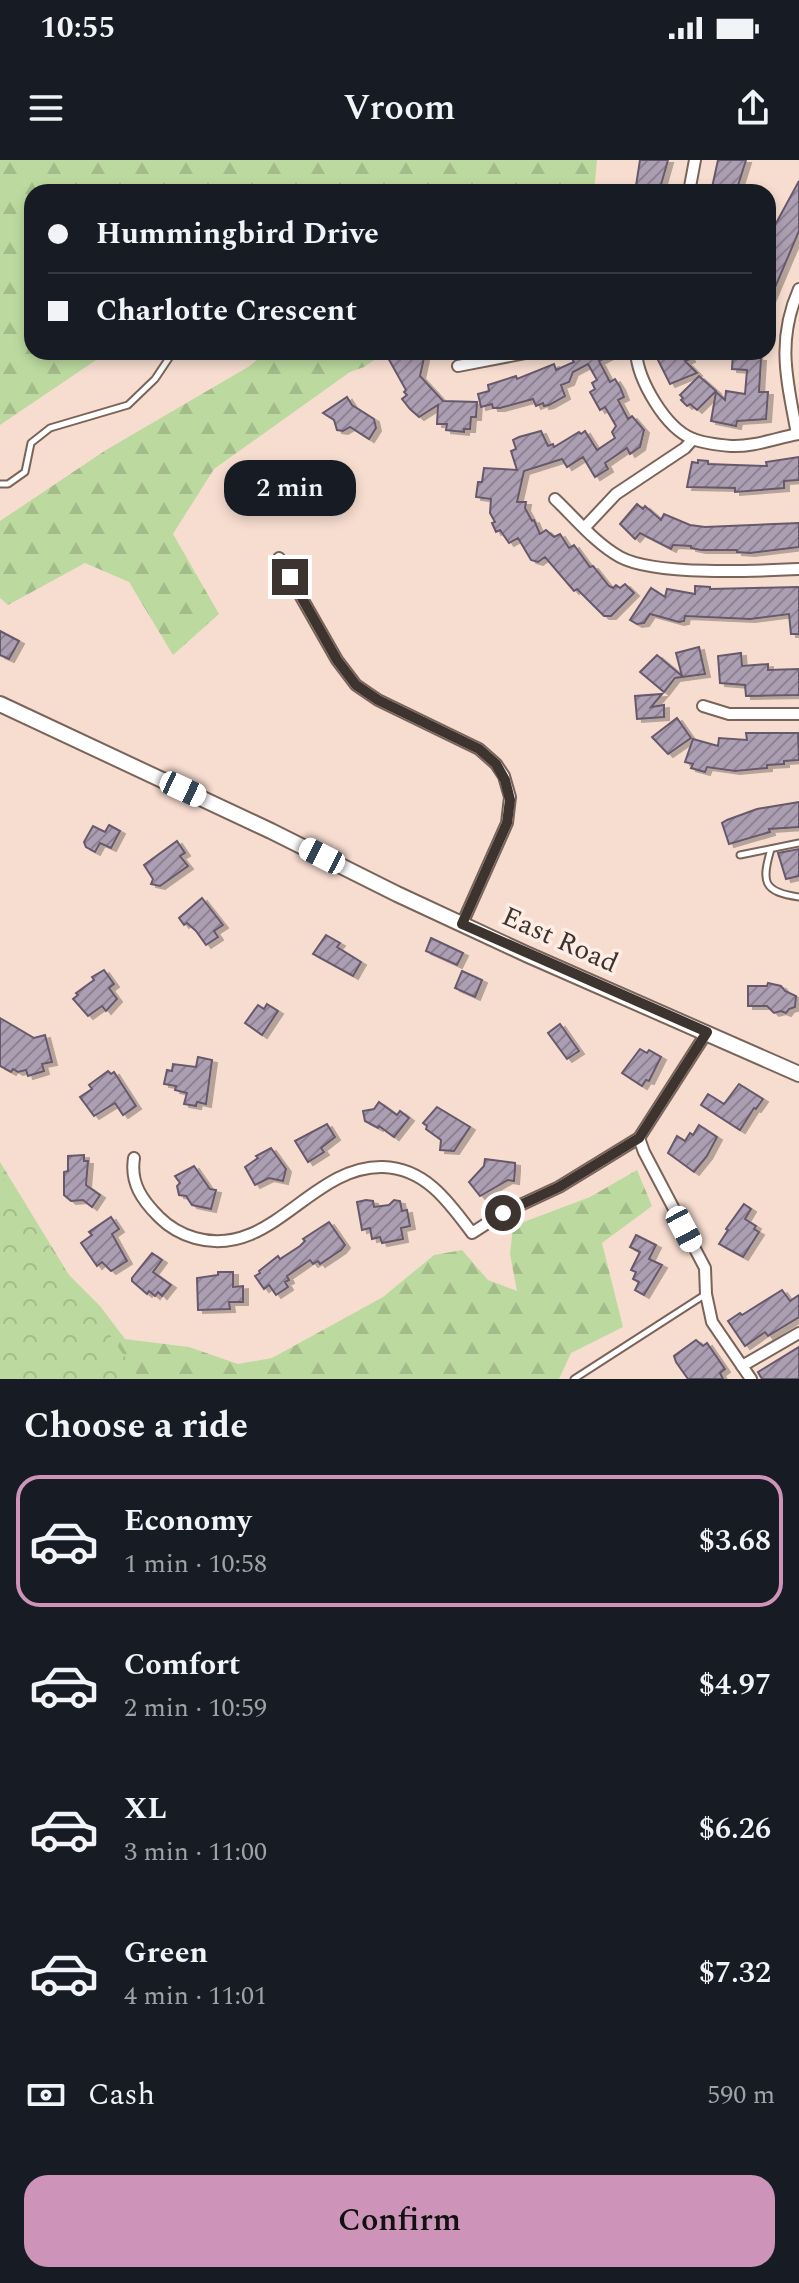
<!DOCTYPE html>
<meta charset="utf-8">
<style>
:root{--surface:#171b24;--page:#242831;--text:#f1f3f6;--muted:#9ea1a6;--line:#363941;--accent:#cd93b8}
body{margin:0;font-family:Spectral,serif;background:var(--page);color:var(--text);height:100vh;display:flex;flex-direction:column;font-size:30px;white-space:nowrap}
*{box-sizing:border-box;margin:0}
p{font-size:26px;color:var(--muted)}
.icon{flex:none;width:44px;height:44px;fill:none;stroke:currentColor;stroke-width:2;stroke-linecap:round;stroke-linejoin:round}
.map{position:relative;height:1219px;overflow:hidden}
.drawer{display:flex;flex-direction:column;background:var(--surface);flex:1}
.drawer>*{flex:none}
.top-card{position:absolute;left:24px;top:24px;width:752px;height:176px;border-radius:24px;box-shadow:0 4px 12px #0003;display:grid;align-content:center;height:176px;padding:0 24px;background:var(--surface)}
.end{position:absolute;width:36px;height:36px;margin:-18px;border:10px solid #3e342f;background:#fff;box-shadow:0 0 0 4px #fff}
.from{border-radius:50%}
.bubble{position:absolute;height:56px;border-radius:24px;background:var(--surface);box-shadow:0 4px 12px #0003;font-size:26px;font-weight:600;line-height:56px;text-align:center}
.car{position:absolute;width:24px;height:48px;margin:-24px -12px;border-radius:10px;box-shadow:0 0 6px 2px #0007;background:linear-gradient(#fff 24%,#345 0 40%,#fff 0 76%,#345 0 86%,#fff 0)}
.top-card b{display:flex;align-items:center;gap:28px;height:76px;font-size:30px}
.top-card b+b{border-top:2px solid var(--line)}
.top-card i{width:20px;height:20px;background:var(--text)}
ul{padding:0;list-style:none}
li{display:flex;align-items:center;gap:24px;height:132px;margin:0 16px 12px;padding:0 8px;border:4px solid transparent;border-radius:24px}
li div{flex:1}
li b{display:block;font-size:30px}
li em{font-style:normal;font-weight:600}
li.current{border-color:var(--accent)}
li>.icon{width:72px;height:72px;stroke-width:1.5}
h2{padding:0 24px;font-size:36px;line-height:96px}
.pay{display:flex;align-items:center;gap:20px;height:88px;padding:0 24px;font-size:30px}
.pay p{margin-inline-start:auto}
.button{display:flex;gap:16px;margin-top:auto;padding:16px 24px}
.button a{flex:1;height:92px;border-radius:24px;background:var(--accent);color:#111;font-size:32px;font-weight:600;line-height:92px;text-align:center}
.status{display:flex;justify-content:space-between;align-items:center;height:56px;padding:0 40px;background:var(--surface);direction:ltr}
.status svg{height:22px;fill:currentColor}
header{display:flex;justify-content:space-between;align-items:center;height:104px;padding:0 24px;background:var(--surface);font-size:36px;font-weight:600}
.map>svg:first-child{display:block}
</style>
<div class="status"><b>10:55</b><svg viewBox="0 0 49 12"><path d="M0 12V9h3v3zM5 12V6h3v6zM10 12V3h3v9zM15 12V0h3v12zM26 1h20v11H26zM47 4h2v5h-2z"/></svg></div>
<header><svg class="icon" aria-label="menu" viewBox="0 0 24 24"><path d="M4 6h16M4 12h16M4 18h16"/></svg>Vroom<svg class="icon" aria-label="share" viewBox="0 0 24 24"><path d="M12 15V3M7 8l5-5 5 5M5 13v7h14v-7"/></svg></header>
<div class="map">
<svg width="799" height="1219" viewBox="0 0 799 1219">
<defs>
<pattern id="forest-firs" width="22" height="20" patternUnits="userSpaceOnUse" patternTransform="scale(2)"><rect width="22" height="20" fill="#bcda9f"/><path d="M5 1l3.5 6h-7zM16 11l3.5 6h-7z" fill="#a3bc89"/></pattern>
<pattern id="park-crowns" width="20" height="18" patternUnits="userSpaceOnUse" patternTransform="scale(2)"><rect width="20" height="18" fill="#bcda9f"/><path d="M2 6a3 3 0 1 1 6 0M12 15a3 3 0 1 1 6 0" fill="none" stroke="#a3bc89"/></pattern>
<pattern id="building-hatch" width="6" height="6" patternUnits="userSpaceOnUse" patternTransform="scale(2)"><rect width="6" height="6" fill="#ad9fb3"/><path d="M-1 1l2-2M0 6l6-6M5 7l2-2" fill="none" stroke="#8e8292"/></pattern>
<filter id="shadow"><feDropShadow dx="5" dy="3" stdDeviation="0" flood-color="#0004"/></filter>
</defs>
<rect width="100%" height="100%" fill="#f7ddd0"/>
<!-- forest -->
<g fill="url(#forest-firs)">
<polygon points="0,0 597,0 594,32 32,32 32,192 108,192 0,265"/>
<polygon points="267,192 386,192 364,207 350,212 214,309 173,374 219,454 173,495 129,422 85,403 8,445 0,438 0,361 106,290 248,207"/>
<polygon points="0,1002 69,1115 100,1146 125,1179 189,1187 238,1204 272,1198 383,1137 434,1095 462,1090 488,1120 517,1131 510,1094 513,1066 590,1037 637,1010 652,1046 602,1083 623,1167 571,1193 559,1219 0,1219"/>
</g>
<!-- park -->
<polygon fill="url(#park-crowns)" points="0,1014 140,1219 0,1219"/>
<!-- building -->
<g fill="url(#building-hatch)" stroke="#67596c" stroke-width="2" filter="url(#shadow)">
<polygon points="640,0 668,0 659,32 635,32"/>
<polygon points="718,0 746,0 736,32 711,32"/>
<polygon points="799,21 799,71 768,144 768,78"/>
<polygon points="393,192 420,192 424,198 420,216 443,241 477,242 476,257 471,257 470,269 464,269 464,272 446,270 447,264 437,264 438,245 419,257 410,249 402,239 407,235 404,232 406,230 387,196"/>
<polygon points="568,192 616,192 599,201 610,222 615,219 620,227 624,237 618,240 628,259 632,256 644,270 640,287 630,294 627,288 605,303 608,309 595,317 583,297 567,307 562,299 524,311 517,342 526,342 525,348 532,361 534,360 540,374 546,370 554,377 560,374 569,388 574,385 590,407 593,406 609,426 613,428 616,425 620,428 625,424 634,433 611,456 604,456 577,429 574,431 545,397 538,402 531,400 518,378 509,383 500,370 496,372 492,363 495,362 490,353 491,339 476,337 478,322 482,322 484,308 517,310 511,291 516,289 513,280 519,277 541,271 548,286 553,284 554,287 579,272 581,274 585,271 597,290 615,278 612,272 616,266 605,247 600,250 590,232 595,229 592,223 597,220 588,204 573,212 569,222 561,225 565,236 549,245 544,246 543,243 536,246 533,239 500,248 493,248 492,244 481,247 478,234 489,231 488,225 516,216 517,219 554,204 556,210 574,202"/>
<polygon points="654,192 687,192 690,199 685,201 697,213 670,224"/>
<polygon points="733,192 758,192 757,198 761,198 759,232 768,232 766,259 737,261 736,266 711,261 716,232 725,240 726,231 745,234 747,210 732,209"/>
<polygon points="699,216 716,231 697,250 690,244 687,246 681,240 683,238 680,235"/>
<polygon points="347,237 352,245 374,259 376,268 369,279 350,267 343,271 337,270 334,260 323,253"/>
<polygon points="799,297 799,320 784,321 784,328 735,332 735,328 687,327 692,302 698,303 698,300 708,301 708,304 767,306 766,302"/>
<polygon points="637,344 643,349 645,346 661,360 664,354 690,365 705,367 799,363 799,387 750,393 737,392 737,390 701,390 691,388 691,386 673,385 671,389 640,373 635,379 620,364"/>
<polygon points="695,426 710,427 710,429 799,427 799,474 791,474 789,454 750,459 685,456 684,461 679,462 650,454 644,463 637,464 630,460 651,428 665,437 667,429 695,434"/>
<polygon points="0,471 19,481 9,499 0,495"/>
<polygon points="699,487 705,514 675,518 664,532 640,512 657,495 682,516 676,493"/>
<polygon points="741,493 742,506 768,504 768,510 799,509 799,535 746,536 745,525 720,523 718,496"/>
<polygon points="662,534 651,547 664,545 664,557 637,559 635,536"/>
<polygon points="677,558 691,578 668,594 652,577"/>
<polygon points="746,573 798,573 799,600 784,601 784,604 767,605 767,608 735,611 707,607 705,612 691,608 693,604 685,602 693,579 718,586 719,578 747,580"/>
<polygon points="799,642 799,667 769,669 770,672 729,684 722,663 727,660 757,649"/>
<polygon points="109,665 120,671 111,688 100,683 95,692 86,687 84,682 93,666 105,672"/>
<polygon points="177,681 185,693 180,696 188,706 160,726 151,724 153,719 144,705"/>
<polygon points="799,689 799,716 786,719 778,693"/>
<polygon points="202,738 223,765 214,771 218,777 206,785 196,771 187,763 184,765 179,758"/>
<polygon points="326,775 340,783 337,787 361,802 353,816 313,794"/>
<polygon points="431,778 463,793 457,805 426,791"/>
<polygon points="104,810 114,824 109,828 117,839 106,851 102,846 88,856 73,839 78,835 76,833 94,820 92,817"/>
<polygon points="462,811 482,820 475,837 455,828"/>
<polygon points="768,823 781,826 785,831 796,836 795,847 789,849 786,853 781,851 774,853 767,846 748,846 748,826 767,826"/>
<polygon points="267,844 278,851 262,875 245,863 258,845 264,849"/>
<polygon points="0,858 34,878 45,875 52,902 42,904 44,911 28,916 26,910 18,912 13,909 11,912 0,906"/>
<polygon points="560,864 579,891 567,899 548,873"/>
<polygon points="640,889 647,893 649,890 661,897 649,921 646,920 642,926 622,913"/>
<polygon points="198,897 212,900 206,944 197,942 196,946 184,944 187,933 175,930 176,926 164,924 167,910 172,911 173,904 196,907"/>
<polygon points="108,911 111,914 114,912 136,946 123,955 115,943 94,956 80,937 92,929 89,925"/>
<polygon points="739,924 763,939 756,949 754,948 740,970 701,945 708,934 724,944"/>
<polygon points="379,942 397,955 400,951 409,958 394,977 379,966 378,968 365,961 363,951 374,949"/>
<polygon points="437,947 470,967 454,991 440,990 441,980 426,969 427,966 423,963"/>
<polygon points="327,964 335,977 321,988 324,992 308,1002 295,981"/>
<polygon points="699,965 717,977 707,996 694,1012 668,993 677,976 685,981 690,973 693,975"/>
<polygon points="271,988 286,1009 283,1021 269,1018 255,1025 245,1007 258,998 256,996"/>
<polygon points="84,995 84,1001 88,1001 86,1025 100,1035 92,1047 83,1040 71,1041 64,1035 64,1012 68,1011 68,996"/>
<polygon points="485,999 515,1003 515,1009 514,1021 508,1020 480,1036 469,1022 484,1006"/>
<polygon points="194,1006 210,1029 216,1030 211,1049 192,1045 186,1036 179,1035 177,1026 180,1023 175,1016"/>
<polygon points="366,1040 373,1041 374,1047 389,1045 394,1040 400,1041 402,1051 407,1050 410,1066 401,1068 403,1079 382,1083 380,1077 372,1079 370,1068 362,1070 357,1042"/>
<polygon points="744,1044 751,1049 745,1059 756,1066 754,1069 759,1072 743,1097 719,1084 728,1070 726,1069"/>
<polygon points="111,1057 119,1069 112,1074 127,1101 111,1111 102,1102 97,1106 81,1083 92,1075 89,1072"/>
<polygon points="329,1062 345,1085 341,1090 320,1104 318,1101 313,1104 310,1100 287,1116 289,1120 285,1122 288,1127 276,1135 269,1125 264,1129 255,1116 260,1113 259,1111 278,1096 280,1099 300,1086 305,1081 303,1079"/>
<polygon points="636,1075 656,1085 649,1099 662,1105 644,1135 635,1130 639,1122 633,1119 636,1112 631,1110 640,1092 630,1087"/>
<polygon points="152,1093 162,1100 153,1112 171,1125 162,1136 158,1132 155,1136 149,1131 147,1134 132,1121 132,1118"/>
<polygon points="218,1112 233,1112 233,1127 243,1126 243,1142 229,1142 230,1149 198,1150 197,1118 218,1115"/>
<polygon points="782,1130 790,1141 799,1135 799,1157 768,1176 765,1172 745,1186 728,1161 740,1153 742,1155"/>
<polygon points="696,1180 703,1186 707,1183 725,1209 720,1213 723,1219 688,1219 676,1202 674,1196"/>
<polygon points="799,1187 799,1219 762,1219 758,1212"/>
</g>
<g fill="none" stroke-linecap="round" stroke-linejoin="round">
<!-- service casing -->
<g stroke="#7a6459" stroke-width="9">
<g id="service">
<polyline points="0,324 8,324 25,312 31,283 50,268 128,245 155,219 173,192"/>
<path d="M 771,689 C 761,722 763,732 799,737"/>
<polyline points="740,695 799,683"/>
<polyline points="574,1219 706,1134"/>
</g>
</g>
<!-- minor casing -->
<g stroke="#7a6459" stroke-width="14">
<g id="minor">
<polyline points="689,32 695,0"/>
<path d="M 636,192 C 638,220 665,268 693,279 C 703,283 720,285 731,286 C 754,287 776,278 799,274"/>
<polyline points="458,206 531,192"/>
<path d="M 797,274 C 787,220 776,181 799,129"/>
<path d="M 555,339 C 575,358 595,383 620,397 C 655,416 757,411 799,409"/>
<polyline points="585,367 616,334 685,288 693,279"/>
<polyline points="279,398 337,500 356,525 378,540 479,589 496,604 504,616 510,637 507,663 462,764"/>
<polyline points="703,546 729,554 799,554"/>
<polyline points="639,978 644,992 705,1108 706,1134 712,1162 751,1219"/>
<path d="M 134,998 C 130,1023 142,1040 159,1057 C 170,1068 181,1074 195,1078 C 271,1100 311,1005 383,1007 C 425,1008 449,1042 472,1073 L 503,1053 L 559,1027 L 639,978 L 707,872"/>
<polyline points="742,1206 799,1173"/>
</g>
</g>
<!-- secondary casing -->
<g stroke="#7a6459" stroke-width="18">
<polyline id="secondary" points="0,544 271,671 397,734 526,794 799,914"/>
</g>
<!-- service -->
<use href="#service" stroke="#fff" stroke-width="5"/>
<!-- minor -->
<use href="#minor" stroke="#fff" stroke-width="10"/>
<!-- secondary -->
<use href="#secondary" stroke="#fff" stroke-width="14"/>
</g>
<g fill="none" stroke-linecap="round" stroke-linejoin="round">
<!-- route -->
<polyline stroke="#3e342f" stroke-width="10" points="290,417 337,500 356,525 378,540 479,589 496,604 505,620 510,640 507,663 462,764 707,872 639,978 559,1027 503,1053"/>
</g>
<g text-anchor="middle" dominant-baseline="central" stroke-width="7" stroke-linejoin="round" paint-order="stroke">
<!-- street labels -->
<g font-size="28" fill="#3e342f" stroke="#fdede5">
<text transform="translate(560 780) rotate(24)">East Road</text>
</g>
</g>
</svg>
<i class="end from" style="left:503px;top:1053px"></i>
<i class="end" style="left:290px;top:417px"></i>
<div class="bubble" style="left:224px;top:300px;width:132px">2 min</div>
<i class="car" style="left:183px;top:629px;rotate:115deg"></i>
<i class="car" style="left:322px;top:696px;rotate:297deg"></i>
<i class="car" style="left:684px;top:1069px;rotate:152deg"></i>
<div class="top-card">
<b><i class="from"></i>Hummingbird Drive</b>
<b><i></i>Charlotte Crescent</b>
</div>
</div>
<section class="drawer">
<h2>Choose a ride</h2>
<ul>
<li class="current"><svg class="icon" aria-label="car" viewBox="0 0 24 24"><path d="M5 17H2v-5l4-1 3-4h7l3 4 3 1v5h-3M9 17h6M6 11h13"/><circle cx="7" cy="17" r="2"/><circle cx="17" cy="17" r="2"/></svg><div><b>Economy</b><p>1 min · 10:58</p></div><em>$3.68</em></li>
<li><svg class="icon" aria-label="car" viewBox="0 0 24 24"><path d="M5 17H2v-5l4-1 3-4h7l3 4 3 1v5h-3M9 17h6M6 11h13"/><circle cx="7" cy="17" r="2"/><circle cx="17" cy="17" r="2"/></svg><div><b>Comfort</b><p>2 min · 10:59</p></div><em>$4.97</em></li>
<li><svg class="icon" aria-label="car" viewBox="0 0 24 24"><path d="M5 17H2v-5l4-1 3-4h7l3 4 3 1v5h-3M9 17h6M6 11h13"/><circle cx="7" cy="17" r="2"/><circle cx="17" cy="17" r="2"/></svg><div><b>XL</b><p>3 min · 11:00</p></div><em>$6.26</em></li>
<li><svg class="icon" aria-label="car" viewBox="0 0 24 24"><path d="M5 17H2v-5l4-1 3-4h7l3 4 3 1v5h-3M9 17h6M6 11h13"/><circle cx="7" cy="17" r="2"/><circle cx="17" cy="17" r="2"/></svg><div><b>Green</b><p>4 min · 11:01</p></div><em>$7.32</em></li>
</ul>
<div class="pay"><svg class="icon" aria-label="cash" viewBox="0 0 24 24"><path d="M3 7h18v10H3z"/><circle cx="12" cy="12" r="2"/></svg>Cash<p>590 m</p></div>
<div class="button"><a>Confirm</a></div>
</section>
